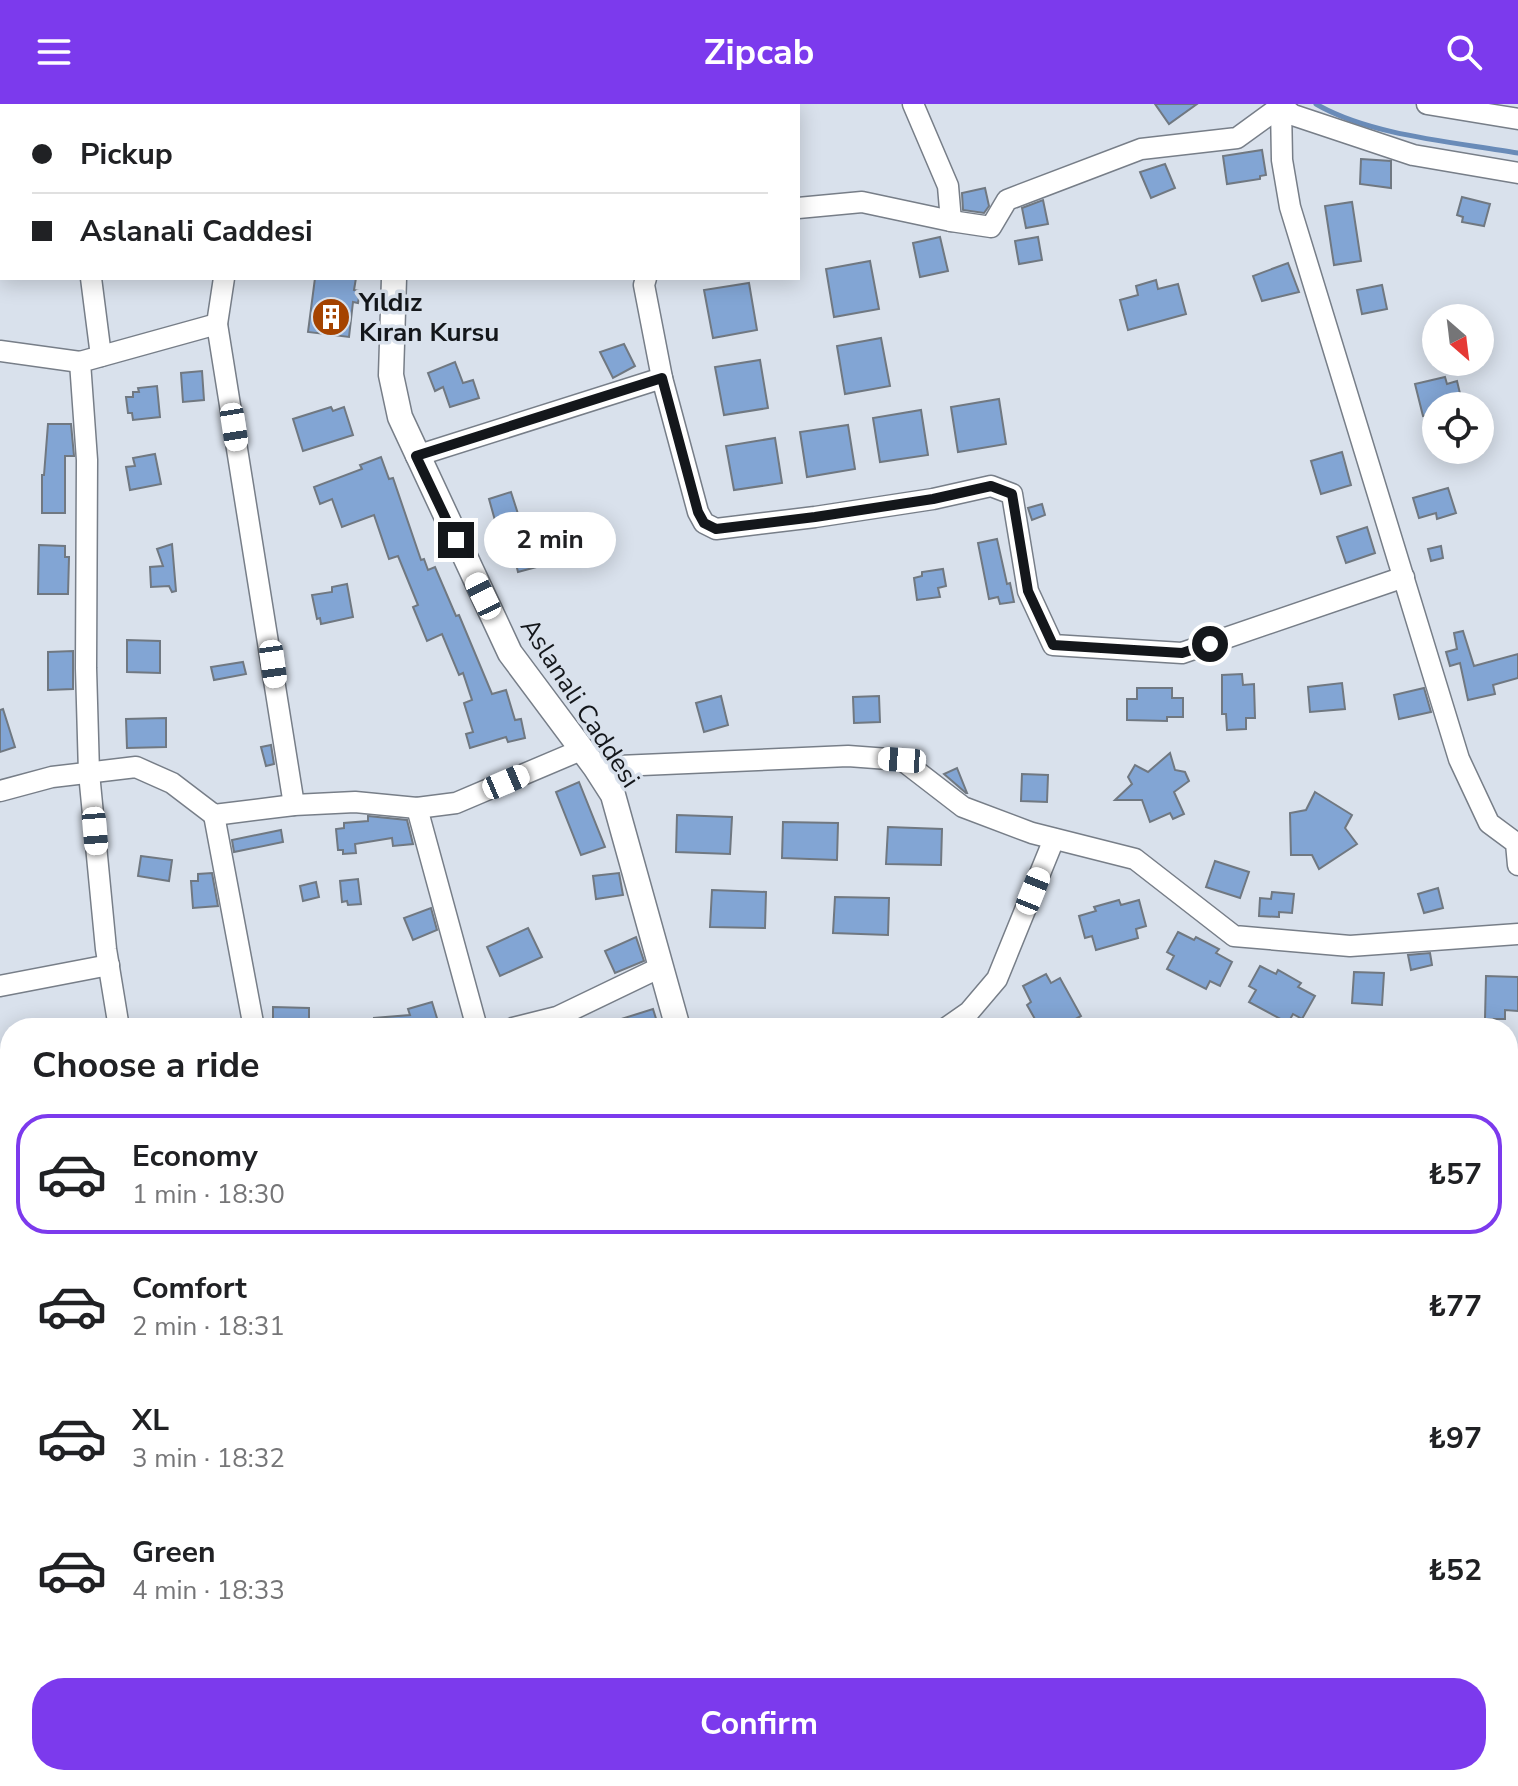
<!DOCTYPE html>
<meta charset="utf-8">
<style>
:root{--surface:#fff;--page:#f6f6f6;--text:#202124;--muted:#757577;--line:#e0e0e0;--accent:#7c3aed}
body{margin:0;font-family:"Nunito Sans",sans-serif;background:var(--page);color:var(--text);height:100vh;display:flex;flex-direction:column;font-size:30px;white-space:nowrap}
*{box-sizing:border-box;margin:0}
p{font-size:26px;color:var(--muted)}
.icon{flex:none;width:44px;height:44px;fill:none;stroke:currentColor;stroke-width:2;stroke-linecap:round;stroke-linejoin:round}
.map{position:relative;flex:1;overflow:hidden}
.panel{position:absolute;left:0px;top:914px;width:1518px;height:768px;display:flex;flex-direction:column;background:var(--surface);border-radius:32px 32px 0 0;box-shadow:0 4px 20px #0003}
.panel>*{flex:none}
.banner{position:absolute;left:0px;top:0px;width:800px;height:176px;box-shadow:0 4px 20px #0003;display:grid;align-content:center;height:176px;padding:0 32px;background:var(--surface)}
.needle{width:52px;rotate:152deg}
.controls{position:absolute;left:1422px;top:200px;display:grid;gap:16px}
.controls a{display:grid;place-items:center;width:72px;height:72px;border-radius:50%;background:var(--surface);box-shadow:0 4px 20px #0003;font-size:40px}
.end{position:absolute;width:36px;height:36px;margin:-18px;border:10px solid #14171b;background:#fff;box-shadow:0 0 0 4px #fff}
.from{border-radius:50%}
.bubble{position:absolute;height:56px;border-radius:28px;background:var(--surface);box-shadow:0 4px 20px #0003;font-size:26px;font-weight:700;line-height:56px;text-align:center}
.car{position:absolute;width:24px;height:48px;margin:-24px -12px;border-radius:10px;box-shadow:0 0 6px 2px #0007;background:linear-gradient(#fff 24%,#345 0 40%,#fff 0 76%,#345 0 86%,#fff 0)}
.banner b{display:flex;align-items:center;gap:28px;height:76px;font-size:30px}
.banner b+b{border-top:2px solid var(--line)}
.banner i{width:20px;height:20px;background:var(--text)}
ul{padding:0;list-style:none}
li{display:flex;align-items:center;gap:24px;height:120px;margin:0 16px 12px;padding:0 16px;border:4px solid transparent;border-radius:32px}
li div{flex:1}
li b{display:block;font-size:30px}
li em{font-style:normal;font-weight:700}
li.on{border-color:var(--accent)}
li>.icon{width:72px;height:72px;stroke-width:1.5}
h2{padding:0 32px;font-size:36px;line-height:96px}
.button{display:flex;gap:16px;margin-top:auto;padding:16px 32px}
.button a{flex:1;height:92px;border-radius:32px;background:var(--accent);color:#fff;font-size:32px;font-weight:700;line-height:92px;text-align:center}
header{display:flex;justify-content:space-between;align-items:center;height:104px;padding:0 32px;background:var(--accent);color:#fff;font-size:36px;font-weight:700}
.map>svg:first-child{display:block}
</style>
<header><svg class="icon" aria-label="menu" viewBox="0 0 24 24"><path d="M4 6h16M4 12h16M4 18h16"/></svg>Zipcab<svg class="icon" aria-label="search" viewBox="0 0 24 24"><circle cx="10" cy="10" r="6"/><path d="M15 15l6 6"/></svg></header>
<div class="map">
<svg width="1518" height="1682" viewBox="0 0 1518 1682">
<rect width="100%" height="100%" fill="#d9e1ec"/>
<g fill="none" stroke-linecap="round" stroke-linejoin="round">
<!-- stream -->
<path stroke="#698bb8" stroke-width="5" d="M 1316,0 C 1371,32 1455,38 1518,49"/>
</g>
<!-- building -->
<g fill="#82a5d4" stroke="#707881" stroke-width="2">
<polygon points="1155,0 1197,0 1169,20"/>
<polygon points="1262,46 1266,71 1260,72 1260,75 1227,80 1223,52"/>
<polygon points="1361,55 1391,57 1391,84 1360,80"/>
<polygon points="1165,60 1175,84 1151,94 1140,68"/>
<polygon points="985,84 989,102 984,109 963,106 962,89"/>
<polygon points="1462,93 1490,100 1484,122 1462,118 1463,113 1457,111"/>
<polygon points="1043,96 1048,120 1026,124 1022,104"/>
<polygon points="1352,98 1361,157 1334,161 1325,102"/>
<polygon points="940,133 948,167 920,173 913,139"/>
<polygon points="1038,133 1042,156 1019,160 1015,137"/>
<polygon points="870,157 879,205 834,213 826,165"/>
<polygon points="1288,159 1299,188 1262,197 1253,172"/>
<polygon points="315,174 356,174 354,186 360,187 358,199 353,198 349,233 308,228"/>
<polygon points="1156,176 1158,185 1178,180 1186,210 1128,226 1120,196 1138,191 1136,182"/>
<polygon points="749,179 757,226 713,234 704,186"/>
<polygon points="1382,181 1387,205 1362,210 1357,186"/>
<polygon points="881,234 890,282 845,290 837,242"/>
<polygon points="624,240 635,262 613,274 600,248"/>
<polygon points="760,256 768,304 724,311 715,263"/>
<polygon points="455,258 463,279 473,276 479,294 450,303 443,283 435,287 428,269"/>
<polygon points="202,267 204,296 183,298 181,269"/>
<polygon points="1445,273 1447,280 1457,277 1463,302 1436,302 1436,309 1423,312 1415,280"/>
<polygon points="157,282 160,313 133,316 132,309 128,309 126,293 133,293 133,288 139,288 138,284"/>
<polygon points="999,295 1006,340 958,348 951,303"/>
<polygon points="331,303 333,307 344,303 353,331 303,347 293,315"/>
<polygon points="921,306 928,351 880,358 873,314"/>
<polygon points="48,320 71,320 74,352 65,352 65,409 42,409 42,371 44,371"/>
<polygon points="848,321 855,365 807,373 800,328"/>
<polygon points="775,334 782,379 734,386 726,342"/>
<polygon points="1342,348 1351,381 1321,390 1311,357"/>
<polygon points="155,350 161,380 130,386 126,363 135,362 133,354"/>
<polygon points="381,353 389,375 393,374 421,456 424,455 428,466 435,463 456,512 459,511 492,590 506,586 515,616 521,615 525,634 508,638 506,633 470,644 466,630 473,628 464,599 472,596 463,569 459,571 442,530 427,537 413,503 418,501 398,452 389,455 374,411 342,423 332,395 320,400 314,383 362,365 360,361"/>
<polygon points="1448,384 1456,409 1437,415 1436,409 1419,414 1413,394"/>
<polygon points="511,388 519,413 496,420 489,395"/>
<polygon points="1042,400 1045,411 1032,416 1028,404"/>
<polygon points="1367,423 1375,449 1346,459 1337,433"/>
<polygon points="537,430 544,461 518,468 513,448 517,447 514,435"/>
<polygon points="997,435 1007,480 1010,479 1014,498 1000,500 998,493 989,495 978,439"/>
<polygon points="172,440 176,487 172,488 169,482 151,483 150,463 163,462 157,445"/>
<polygon points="39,441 65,442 65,453 69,453 68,490 38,490"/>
<polygon points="1441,442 1443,454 1431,457 1428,445"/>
<polygon points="943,465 946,482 938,484 940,493 917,496 914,474 922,472 922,468"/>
<polygon points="347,480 353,513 321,520 320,514 317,515 312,491 332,488 332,483"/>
<polygon points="1463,527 1474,562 1518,550 1518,574 1493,581 1495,590 1468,596 1460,559 1450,562 1446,548 1457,545 1454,529"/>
<polygon points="127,536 160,537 160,569 127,568"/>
<polygon points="73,547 73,585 48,586 48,548"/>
<polygon points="243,558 246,570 214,576 211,563"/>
<polygon points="1242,570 1243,581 1254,580 1255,614 1246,614 1246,625 1227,626 1226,610 1222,610 1222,571"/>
<polygon points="1342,579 1345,605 1310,608 1308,583"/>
<polygon points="1137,584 1172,584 1172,594 1183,594 1183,613 1167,613 1167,617 1127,616 1127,595 1137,595"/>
<polygon points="1424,584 1431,608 1399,615 1394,591"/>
<polygon points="721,592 728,621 704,628 696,599"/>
<polygon points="879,592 880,618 854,619 853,593"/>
<polygon points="3,605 15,643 0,648 0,606"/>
<polygon points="166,614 166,643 127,644 126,615"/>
<polygon points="271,641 274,660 266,662 261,643"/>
<polygon points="1170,649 1175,666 1185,668 1189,677 1174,688 1184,710 1173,715 1170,709 1150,718 1142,696 1115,696 1132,680 1128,673 1135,661 1148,668"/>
<polygon points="957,664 967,689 966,689 944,670"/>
<polygon points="1022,670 1048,671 1047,698 1021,697"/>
<polygon points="579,678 605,743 581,751 556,688"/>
<polygon points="1315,688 1352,711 1345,724 1357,740 1319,765 1312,751 1291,751 1290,709 1306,706"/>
<polygon points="677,711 732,713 730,750 676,748"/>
<polygon points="368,712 407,716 413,740 393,742 392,734 355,740 356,749 343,750 343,746 338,746 336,725 344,724 344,719 368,717"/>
<polygon points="783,718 838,719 837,756 782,754"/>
<polygon points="888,723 942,725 941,761 886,760"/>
<polygon points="281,726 283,738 234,748 232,736"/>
<polygon points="141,752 172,756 169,777 138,772"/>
<polygon points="1215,757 1249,768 1240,794 1206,783"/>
<polygon points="212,769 218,802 193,804 191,777 198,777 198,770"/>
<polygon points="619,769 623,791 596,795 593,772"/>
<polygon points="358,775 361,800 348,801 347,797 342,798 340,777"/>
<polygon points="316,778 319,793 303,797 300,782"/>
<polygon points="1438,784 1443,804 1424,809 1418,790"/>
<polygon points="712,786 766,788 765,824 710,823"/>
<polygon points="1272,788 1294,790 1292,809 1279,808 1279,813 1259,812 1260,794 1271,795"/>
<polygon points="835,793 889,794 888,831 833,829"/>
<polygon points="1119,796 1121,801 1139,796 1146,822 1136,825 1138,834 1096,846 1092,832 1085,834 1079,812 1096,807 1094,803"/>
<polygon points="431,804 437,826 413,836 404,814"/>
<polygon points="528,824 542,853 500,872 487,843"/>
<polygon points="1178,828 1194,836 1196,833 1219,845 1216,849 1232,858 1220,882 1210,877 1206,885 1167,865 1174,852 1167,848"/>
<polygon points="636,833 644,857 615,869 605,847"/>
<polygon points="1430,849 1432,861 1411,866 1408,851"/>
<polygon points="1260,862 1276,870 1278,866 1301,879 1298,883 1315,892 1302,915 1293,910 1288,919 1249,898 1256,886 1249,882"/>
<polygon points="1354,868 1384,869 1382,901 1352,899"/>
<polygon points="1046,870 1051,879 1060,874 1081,912 1068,919 1070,924 1040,924 1027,901 1031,898 1023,882"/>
<polygon points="1486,872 1518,873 1518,907 1505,906 1505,915 1485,915"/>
<polygon points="432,898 440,924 375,924 374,914 410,911 408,905"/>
<polygon points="273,903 309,904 309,923 273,924"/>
<polygon points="653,905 658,921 649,924 599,924 599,922"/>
</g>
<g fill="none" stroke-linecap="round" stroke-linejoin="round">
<!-- minor casing -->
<g stroke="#777e88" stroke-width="23">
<g id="minor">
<polyline points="913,0 948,82 951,117"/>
<polyline points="1279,0 1293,11 1413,51 1518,69"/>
<polyline points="1427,0 1518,15"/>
<polyline points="247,2 247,0"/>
<polyline points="409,2 409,0"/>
<polyline points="0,47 2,47"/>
<polyline points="798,104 862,98 951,117 991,123 1007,96 1141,45 1237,34 1281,2 1282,56 1290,103 1459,655 1489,719 1516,739 1518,761"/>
<polyline points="91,174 101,252"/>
<polyline points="217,220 294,701"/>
<polyline points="0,247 80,258"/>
<polyline points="662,274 698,408 704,419 716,425 815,413 933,395 991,382 1012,390 1028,487 1053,541 1182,549 1404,473"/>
<polyline points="416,352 662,274 644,181 646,174"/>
<polyline points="595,663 848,652 902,656 963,703 1032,729 1135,755 1234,832 1350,842 1518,830"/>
<polyline points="0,687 52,673 136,663 172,679 214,711 294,701 355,698 417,704 456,699 581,646"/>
<polyline points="417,704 477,924"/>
<polyline points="214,711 254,924"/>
<polyline points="0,882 109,861"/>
<polyline points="119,924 106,845 89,669 86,564 87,356 80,258 217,220 224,174"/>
<polyline points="513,924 557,913 661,863"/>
<polyline points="946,924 969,908 997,875 1054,735"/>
<polyline points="1508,1054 1518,1056"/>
<polyline points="0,1084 10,1084"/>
<polyline points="0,1194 10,1194"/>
<polyline points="1508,1319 1518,1317"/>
<polyline points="0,1360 10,1359"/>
<polyline points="0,1549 10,1547"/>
<polyline points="1508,1637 1518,1627"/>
<polyline points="105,1682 211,1674 209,1682"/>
<polyline points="461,1682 479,1672"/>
<polyline points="868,1682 902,1672"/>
<polyline points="1466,1682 1475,1672"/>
</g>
</g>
<!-- tertiary casing -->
<g stroke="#777e88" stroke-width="27">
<g id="tertiary">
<polyline points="537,2 540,0"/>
<polyline points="394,174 391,271 400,313 510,549 595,663 613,691 678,924"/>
<polyline points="400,1682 402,1672"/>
</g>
</g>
<!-- minor -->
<use href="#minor" stroke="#fff" stroke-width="20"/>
<!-- tertiary -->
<use href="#tertiary" stroke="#fff" stroke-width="24"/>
</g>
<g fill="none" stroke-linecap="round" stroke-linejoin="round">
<!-- route -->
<polyline stroke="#14171b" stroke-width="10" points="456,436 416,352 662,274 698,408 704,419 716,425 815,413 933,395 991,382 1012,390 1028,487 1053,541 1182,549 1210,540"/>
</g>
<!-- icons -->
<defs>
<g id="building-disc" transform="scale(2)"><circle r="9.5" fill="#a54300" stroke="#d9e1ec"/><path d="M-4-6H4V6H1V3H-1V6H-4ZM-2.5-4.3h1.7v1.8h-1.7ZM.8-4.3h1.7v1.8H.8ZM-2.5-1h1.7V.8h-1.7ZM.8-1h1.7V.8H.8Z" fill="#fff"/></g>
</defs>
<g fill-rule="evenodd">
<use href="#building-disc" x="331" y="213"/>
</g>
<g text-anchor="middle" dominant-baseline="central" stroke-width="7" stroke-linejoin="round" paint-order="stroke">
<!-- poi labels -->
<g font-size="26" font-weight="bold" fill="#14171b" stroke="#d9e1ec" text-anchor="start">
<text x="359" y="198">Yıldız<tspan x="359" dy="30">Kıran Kursu</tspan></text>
</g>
<!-- street labels -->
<g font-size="26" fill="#14171b" stroke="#d9e1ec">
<text transform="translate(580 599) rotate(57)">Aslanali Caddesi</text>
</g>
</g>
</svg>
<div class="controls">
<a><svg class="needle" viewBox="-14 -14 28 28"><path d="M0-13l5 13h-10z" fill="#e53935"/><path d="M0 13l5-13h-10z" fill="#757577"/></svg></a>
<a><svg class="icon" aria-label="locate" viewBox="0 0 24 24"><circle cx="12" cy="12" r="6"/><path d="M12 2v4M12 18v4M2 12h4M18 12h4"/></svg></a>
</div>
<i class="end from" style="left:1210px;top:540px"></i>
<i class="end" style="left:456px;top:436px"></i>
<div class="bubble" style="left:484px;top:408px;width:132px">2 min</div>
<i class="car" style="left:234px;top:323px;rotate:171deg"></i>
<i class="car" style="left:483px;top:492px;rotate:334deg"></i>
<i class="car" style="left:273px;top:560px;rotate:172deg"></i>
<i class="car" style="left:902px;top:656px;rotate:274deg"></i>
<i class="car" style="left:506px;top:678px;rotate:67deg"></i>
<i class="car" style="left:95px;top:727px;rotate:175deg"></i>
<i class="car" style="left:1033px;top:787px;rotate:22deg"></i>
<div class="banner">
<b><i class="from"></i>Pickup</b>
<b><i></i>Aslanali Caddesi</b>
</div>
<section class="panel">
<h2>Choose a ride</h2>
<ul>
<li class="on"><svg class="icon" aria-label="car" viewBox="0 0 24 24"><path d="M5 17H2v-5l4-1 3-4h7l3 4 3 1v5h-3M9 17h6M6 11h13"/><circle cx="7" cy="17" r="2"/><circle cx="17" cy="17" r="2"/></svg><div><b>Economy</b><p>1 min · 18:30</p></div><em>₺57</em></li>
<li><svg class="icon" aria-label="car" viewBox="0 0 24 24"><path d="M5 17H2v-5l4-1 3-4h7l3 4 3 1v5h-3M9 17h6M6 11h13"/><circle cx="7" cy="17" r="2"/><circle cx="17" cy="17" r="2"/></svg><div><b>Comfort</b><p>2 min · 18:31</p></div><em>₺77</em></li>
<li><svg class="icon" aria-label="car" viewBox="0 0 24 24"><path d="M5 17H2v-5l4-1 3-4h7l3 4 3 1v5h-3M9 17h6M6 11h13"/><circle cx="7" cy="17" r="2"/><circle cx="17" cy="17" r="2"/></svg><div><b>XL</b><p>3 min · 18:32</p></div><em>₺97</em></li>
<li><svg class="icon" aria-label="car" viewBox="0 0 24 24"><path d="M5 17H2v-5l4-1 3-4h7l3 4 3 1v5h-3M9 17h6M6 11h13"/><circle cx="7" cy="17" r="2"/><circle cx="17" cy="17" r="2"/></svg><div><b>Green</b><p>4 min · 18:33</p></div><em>₺52</em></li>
</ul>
<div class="button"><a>Confirm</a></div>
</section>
</div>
